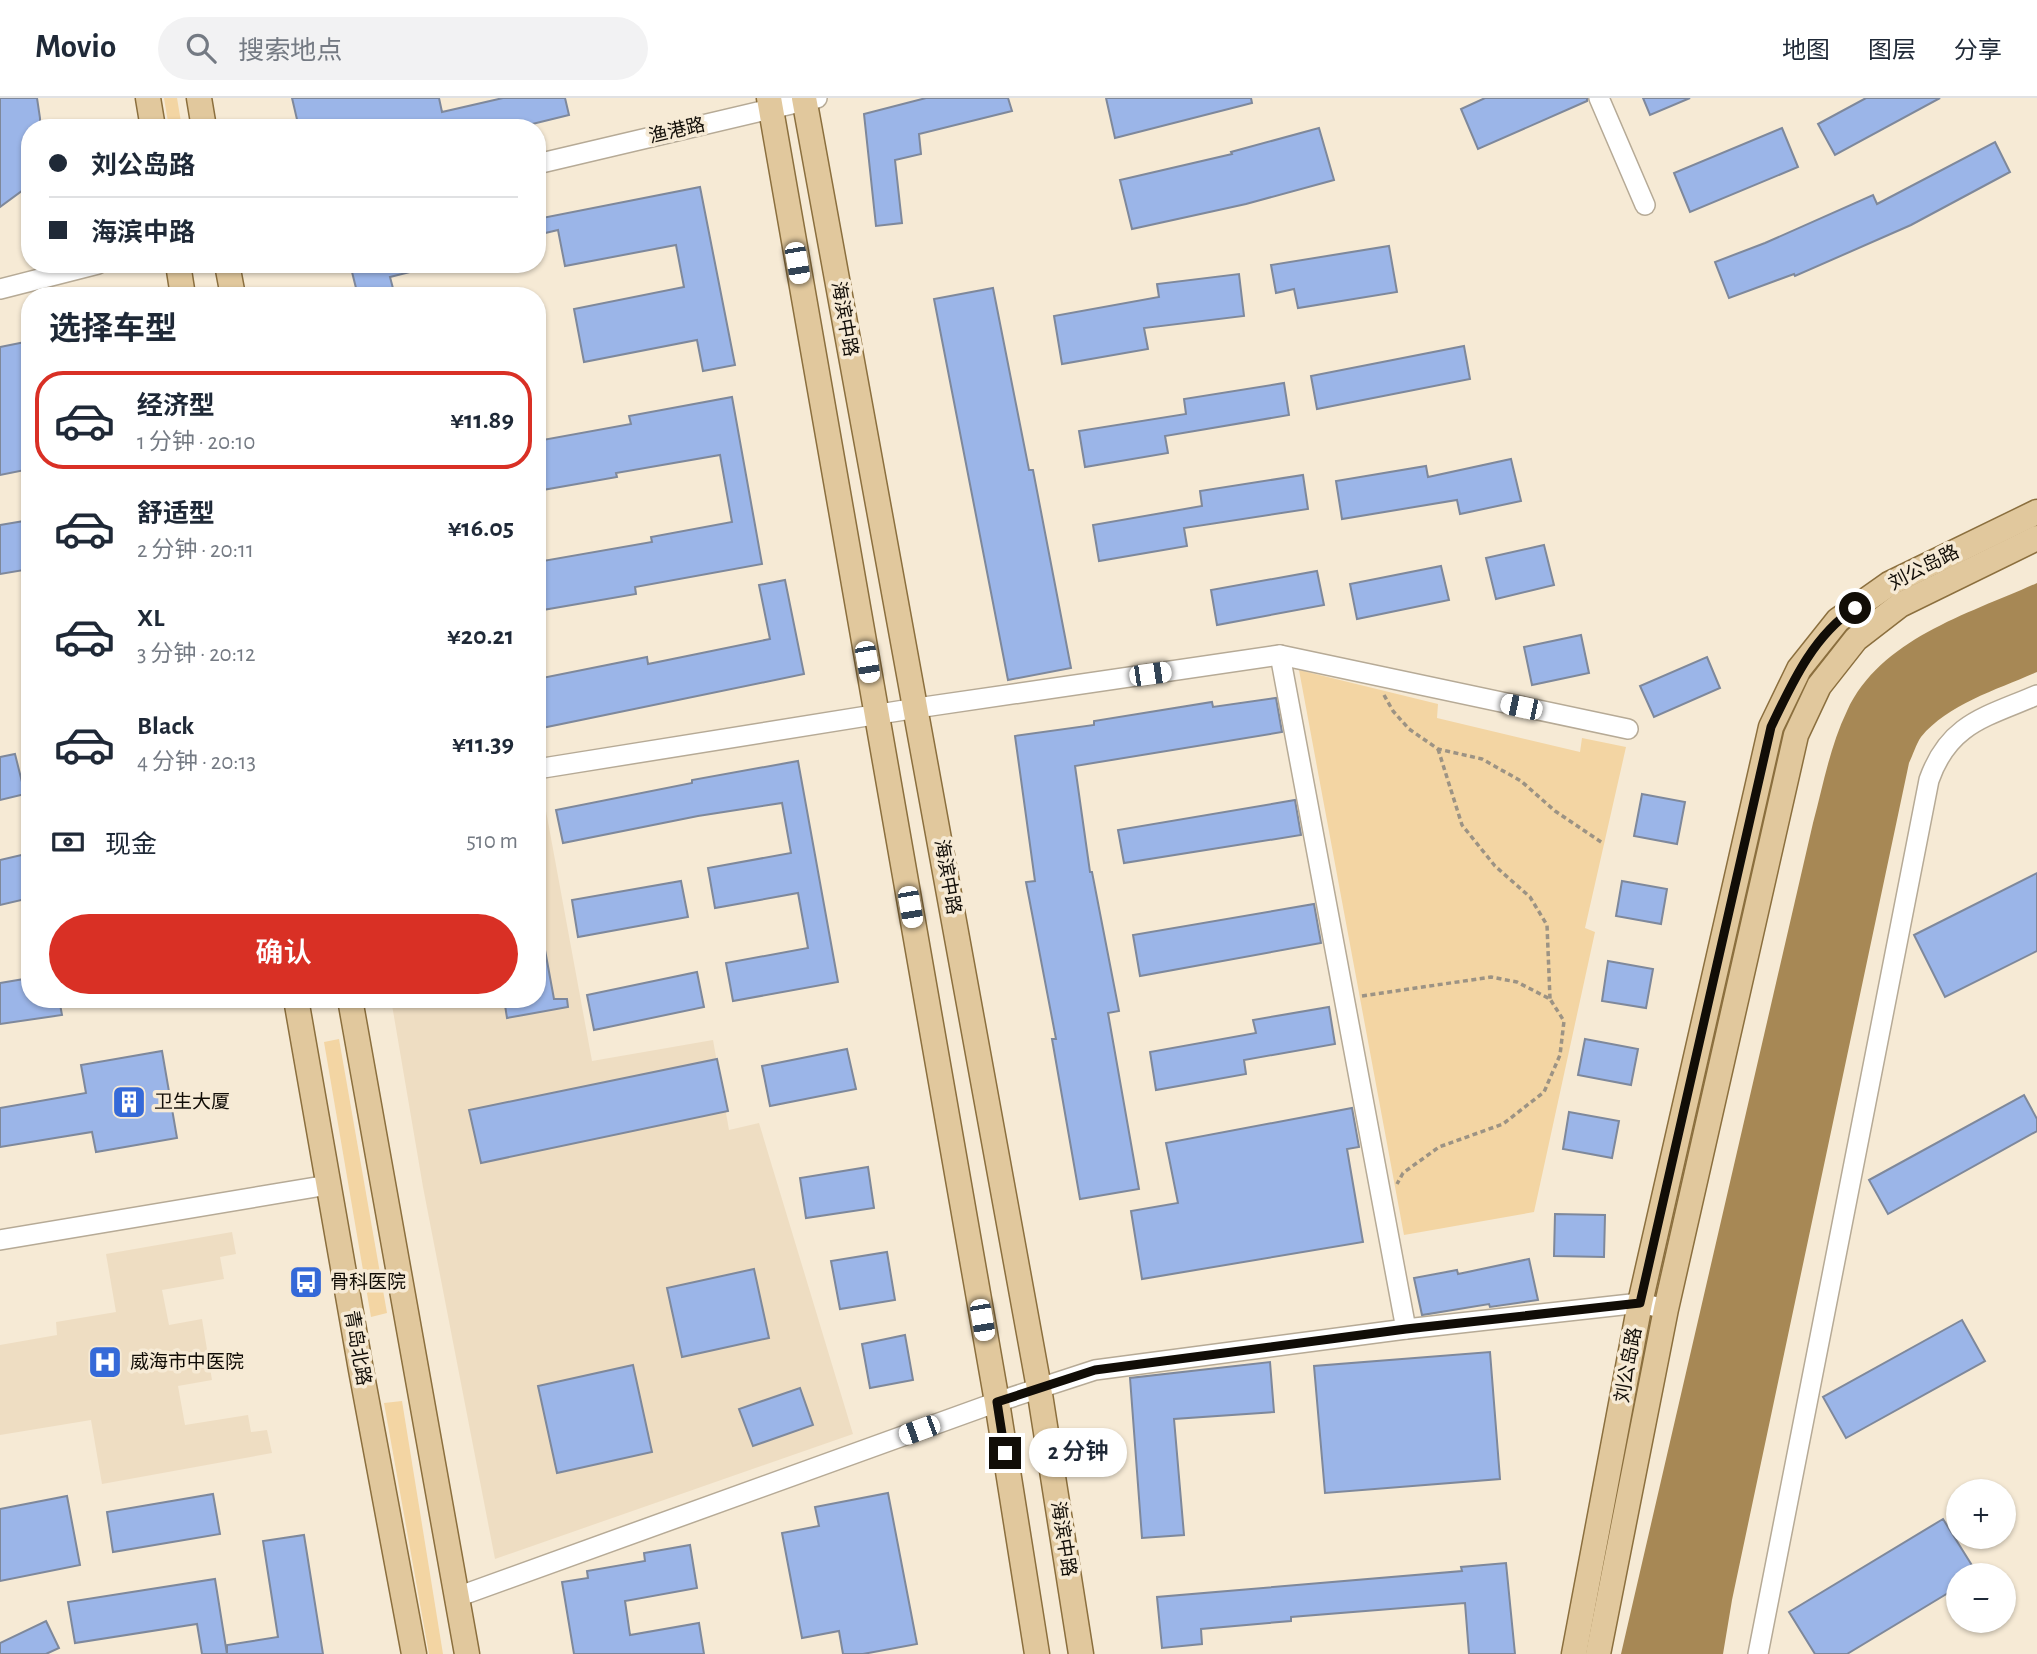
<!DOCTYPE html>
<html lang="zh">
<meta charset="utf-8">
<style>
:root{--surface:#fff;--page:#f2f2f3;--text:#1f2937;--muted:#747a83;--line:#e0e1e3;--accent:#d93025}
body{margin:0;font-family:"Alegreya Sans","Noto Sans SC",sans-serif;background:var(--page);color:var(--text);height:100vh;display:flex;flex-direction:column;font-size:26px;white-space:nowrap}
*{box-sizing:border-box;margin:0}
p{font-size:23px;color:var(--muted)}
.icon{flex:none;width:38px;height:38px;fill:none;stroke:currentColor;stroke-width:2;stroke-linecap:round;stroke-linejoin:round}
.map{position:relative;flex:1;overflow:hidden}
.panel{position:absolute;left:21px;top:189px;width:525px;height:721px;display:flex;flex-direction:column;background:var(--surface);border-radius:28px;box-shadow:0 2px 5px #0004}
.panel>*{flex:none}
.banner{position:absolute;left:21px;top:21px;width:525px;height:154px;border-radius:28px;box-shadow:0 2px 5px #0004;display:grid;align-content:center;height:154px;padding:0 28px;background:var(--surface)}
.tools{position:absolute;left:1946px;top:1381px;display:grid;gap:14px}
.tools a{display:grid;place-items:center;width:70px;height:70px;border-radius:50%;background:var(--surface);box-shadow:0 2px 5px #0004;font-size:35px}
.end{position:absolute;width:32px;height:32px;margin:-16px;border:9px solid #110d07;background:#fff;box-shadow:0 0 0 4px #fff}
.from{border-radius:50%}
.bubble{position:absolute;height:49px;border-radius:24px;background:var(--surface);box-shadow:0 2px 5px #0004;font-size:23px;font-weight:600;line-height:49px;text-align:center}
.car{position:absolute;width:21px;height:42px;margin:-21px -10px;border-radius:9px;box-shadow:0 0 5px 2px #0007;background:linear-gradient(#fff 24%,#345 0 40%,#fff 0 76%,#345 0 86%,#fff 0)}
.banner b{display:flex;align-items:center;gap:24px;height:66px;font-size:26px}
.banner b+b{border-top:2px solid var(--line)}
.banner i{width:18px;height:18px;background:var(--text)}
ul{padding:0;list-style:none}
li{display:flex;align-items:center;gap:21px;height:98px;margin:0 14px 10px;padding:0 14px;border:4px solid transparent;border-radius:28px}
li div{flex:1}
li b{display:block;font-size:26px}
li em{font-style:normal;font-weight:600}
li.on{border-color:var(--accent)}
li>.icon{width:63px;height:63px;stroke-width:1.5}
h2{padding:0 28px;font-size:32px;line-height:84px}
.pay{display:flex;align-items:center;gap:18px;height:77px;padding:0 28px;font-size:26px}
.pay p{margin-inline-start:auto}
.button{display:flex;gap:14px;margin-top:auto;padding:14px 28px}
.button a{flex:1;height:80px;border-radius:42px;background:var(--accent);color:#fff;font-size:28px;font-weight:600;line-height:80px;text-align:center}
header{display:flex;align-items:center;gap:42px;box-sizing:border-box;height:98px;padding:0 35px;background:var(--surface);border-bottom:2px solid var(--line)}
header strong{font-size:33px}
nav{display:flex;gap:38px;margin-inline-start:auto;font-size:24px}
.search{width:490px;height:63px;background:var(--page);display:flex;align-items:center;gap:18px;box-sizing:border-box;padding:0 24px;border-radius:38px;color:var(--muted);font-size:26px}
.map>svg:first-child{display:block}
</style>
<header>
<strong>Movio</strong>
<div class="search"><svg class="icon" aria-label="search" viewBox="0 0 24 24"><circle cx="10" cy="10" r="6"/><path d="M15 15l6 6"/></svg>搜索地点</div>
<nav><a>地图</a><a>图层</a><a>分享</a></nav>
</header>
<div class="map">
<svg width="2037" height="1556" viewBox="0 0 2037 1556">
<rect width="100%" height="100%" fill="#f6ead5"/>
<!-- built -->
<g fill="#eeddc2">
<polygon points="537,664 592,963 713,942 729,1032 759,1025 853,1336 495,1461 423,1089 391,901 537,901"/>
<polygon points="232,1134 236,1156 220,1159 224,1181 162,1192 169,1227 202,1221 212,1282 178,1288 185,1327 248,1317 251,1334 267,1332 272,1355 102,1386 91,1322 0,1337 0,1247 57,1237 56,1224 116,1214 106,1156"/>
</g>
<!-- green -->
<g fill="#f3d5a3">
<polygon points="164,0 177,0 182,30 169,30"/>
<polygon points="1299,572 1438,606 1437,620 1580,654 1582,640 1626,649 1585,830 1595,834 1534,1114 1404,1137"/>
<polygon points="339,941 387,1215 371,1219 324,944"/>
<polygon points="402,1303 443,1556 429,1556 384,1305"/>
</g>
<!-- water -->
<path fill="#a78855" d="M 2037,485 L 2037,574 C 1999,591 1948,606 1921,639 C 1916,646 1913,657 1909,665 L 1732,1502 L 1723,1556 L 1621,1556 L 1813,725 C 1823,688 1830,648 1847,613 C 1881,540 1969,516 2037,485 Z"/>
<!-- building -->
<g fill="#9bb5e8" stroke="#7e889b" stroke-width="2">
<polygon points="0,0 37,0 40,20 40,30 30,30 30,77 23,92 0,109"/>
<polygon points="292,0 439,0 442,14 503,0 565,0 569,17 516,30 299,30"/>
<polygon points="926,0 1008,0 1012,13 919,36 921,56 895,62 902,125 876,128 864,16"/>
<polygon points="1106,0 1251,0 1252,5 1115,40"/>
<polygon points="1485,0 1587,0 1587,3 1478,51 1461,11"/>
<polygon points="1643,0 1690,0 1650,17"/>
<polygon points="1866,0 1940,0 1835,57 1818,26"/>
<polygon points="1319,30 1334,82 1246,106 1132,131 1120,82 1232,56 1231,54"/>
<polygon points="1782,30 1798,69 1690,114 1674,75"/>
<polygon points="1995,44 2010,74 1911,127 1795,178 1794,176 1729,200 1715,164 1765,145 1873,97 1877,106"/>
<polygon points="700,89 735,267 703,273 697,242 584,264 574,211 684,189 676,147 565,168 558,132 537,137 537,121"/>
<polygon points="1389,148 1397,194 1298,210 1294,191 1276,195 1271,167"/>
<polygon points="350,166 418,166 418,172 390,179 395,198 358,198"/>
<polygon points="1239,176 1244,218 1144,230 1148,251 1062,266 1054,218 1159,199 1157,186"/>
<polygon points="993,190 1029,372 1033,372 1071,570 1008,582 934,201"/>
<polygon points="30,243 30,371 0,377 0,249"/>
<polygon points="1464,248 1470,281 1317,311 1311,278"/>
<polygon points="1284,285 1289,317 1165,338 1168,355 1085,369 1079,333 1186,316 1184,301"/>
<polygon points="732,299 762,466 635,489 636,496 537,513 537,464 652,444 651,439 732,424 720,357 616,375 617,379 537,393 537,343 631,326 629,318"/>
<polygon points="1511,361 1521,403 1460,416 1457,402 1342,421 1336,383 1426,368 1428,379"/>
<polygon points="1303,377 1308,411 1184,430 1187,448 1099,463 1093,427 1202,408 1200,393"/>
<polygon points="30,422 30,471 0,476 0,427"/>
<polygon points="1544,447 1554,487 1496,501 1486,460"/>
<polygon points="1441,468 1449,502 1357,521 1350,486"/>
<polygon points="1317,473 1324,507 1217,527 1211,492"/>
<polygon points="785,482 804,576 542,630 537,603 537,581 647,559 648,566 770,541 759,487"/>
<polygon points="1581,537 1589,575 1532,587 1524,549"/>
<polygon points="1707,559 1720,590 1654,619 1640,588"/>
<polygon points="1276,600 1282,634 1075,668 1090,774 1092,774 1119,913 1108,915 1139,1091 1080,1101 1052,941 1056,941 1026,784 1035,783 1015,638 1094,627 1094,623 1212,604 1213,609"/>
<polygon points="15,656 25,696 0,702 0,659"/>
<polygon points="798,663 838,884 733,903 726,865 808,850 798,795 715,810 708,770 791,755 782,705 698,718 563,745 556,712 692,685 692,682"/>
<polygon points="1642,696 1685,704 1677,746 1634,738"/>
<polygon points="1295,702 1301,737 1124,765 1118,732"/>
<polygon points="30,755 30,800 0,807 0,762"/>
<polygon points="2037,775 2037,853 1945,899 1914,837"/>
<polygon points="681,783 688,819 578,839 572,802"/>
<polygon points="1622,783 1667,791 1661,826 1616,818"/>
<polygon points="1314,806 1321,845 1140,878 1133,837"/>
<polygon points="545,852 554,901 567,901 568,909 507,920 504,901 537,901 537,853"/>
<polygon points="1608,863 1653,871 1646,910 1602,903"/>
<polygon points="697,874 704,909 594,932 587,897"/>
<polygon points="30,880 30,901 59,901 62,917 0,926 0,885"/>
<polygon points="1329,909 1335,946 1244,962 1246,976 1156,992 1150,954 1256,935 1253,922"/>
<polygon points="1585,941 1638,951 1631,987 1578,977"/>
<polygon points="847,951 856,991 770,1008 762,968"/>
<polygon points="162,953 177,1040 96,1054 92,1034 0,1049 0,1010 86,995 81,967"/>
<polygon points="717,961 728,1013 481,1065 469,1012"/>
<polygon points="2024,997 2037,1021 2037,1033 1888,1116 1869,1082"/>
<polygon points="1352,1010 1359,1049 1347,1051 1363,1144 1142,1181 1131,1113 1178,1105 1166,1045"/>
<polygon points="1569,1014 1619,1023 1612,1060 1563,1051"/>
<polygon points="868,1069 874,1110 806,1120 800,1080"/>
<polygon points="1555,1116 1605,1117 1604,1159 1554,1158"/>
<polygon points="887,1154 895,1202 840,1211 831,1163"/>
<polygon points="1529,1161 1538,1202 1490,1209 1489,1206 1422,1217 1414,1180 1457,1172 1458,1176"/>
<polygon points="754,1171 769,1240 682,1259 667,1190"/>
<polygon points="1962,1222 1985,1263 1846,1340 1823,1299"/>
<polygon points="905,1237 913,1282 870,1290 862,1246"/>
<polygon points="1490,1254 1500,1381 1325,1395 1314,1268"/>
<polygon points="1270,1264 1274,1314 1174,1321 1184,1437 1142,1440 1130,1280"/>
<polygon points="633,1267 652,1354 557,1375 538,1288"/>
<polygon points="800,1290 813,1327 753,1348 739,1311"/>
<polygon points="888,1395 917,1546 863,1556 843,1556 839,1533 802,1540 782,1435 819,1428 815,1409"/>
<polygon points="213,1396 220,1436 113,1454 107,1414"/>
<polygon points="67,1398 80,1467 0,1483 0,1411"/>
<polygon points="1943,1421 1978,1477 1958,1477 1958,1489 1847,1556 1815,1556 1789,1514"/>
<polygon points="304,1437 323,1556 227,1556 227,1547 278,1539 263,1443"/>
<polygon points="690,1447 697,1490 625,1503 630,1537 699,1525 704,1556 574,1556 562,1484 588,1480 587,1473 645,1463 644,1455"/>
<polygon points="1506,1465 1515,1556 1469,1556 1465,1505 1291,1519 1291,1523 1201,1531 1202,1546 1162,1550 1157,1499 1462,1473 1461,1469"/>
<polygon points="215,1481 227,1556 202,1556 197,1526 75,1545 68,1504"/>
<polygon points="46,1523 59,1550 46,1556 0,1556 0,1545"/>
</g>
<g fill="none" stroke-linecap="round" stroke-linejoin="round">
<!-- minor casing -->
<g stroke="#b6aa96" stroke-width="22">
<g id="minor">
<polyline points="1599,0 1645,107"/>
<polyline points="537,66 817,0"/>
<polyline points="0,191 98,166"/>
<polyline points="1280,557 1406,1231"/>
<polyline points="537,671 917,610 1280,557 1628,631"/>
<polyline points="0,1142 328,1087"/>
<polyline points="457,1499 997,1304 1095,1272 1406,1231 1640,1205 1666,1211"/>
<path d="M 1758,1556 L 1929,682 C 1949,625 1986,619 2037,597"/>
</g>
</g>
<!-- major casing -->
<g stroke="#8b6f3e" stroke-width="27">
<g id="major">
<polyline points="148,0 153,30"/>
<polyline points="199,0 204,30"/>
<polyline points="769,0 997,1304 1037,1556"/>
<polyline points="804,0 1039,1290 1081,1556"/>
<polyline points="178,166 183,198"/>
<polyline points="227,166 233,198"/>
<polyline points="296,901 361,1272 414,1556"/>
<polyline points="350,901 467,1556"/>
<polyline points="1574,1556 1640,1205 1771,629 1799,571 1838,522 1889,486 2037,414"/>
<polyline points="1598,1556 1666,1211 1796,637 1819,588 1856,541 1900,507 2037,440"/>
</g>
</g>
<!-- path -->
<g stroke="#9c9384" stroke-width="3.5" stroke-dasharray="5 3.5" stroke-linecap="butt">
<polyline points="1384,597 1393,613 1409,631 1438,651 1482,661 1521,683 1555,713 1604,746"/>
<polyline points="1438,651 1462,727 1495,768 1530,799 1547,827 1550,901"/>
<polyline points="1362,898 1491,879 1517,884 1550,901 1564,923 1560,957 1544,994 1503,1026 1439,1049 1403,1075 1397,1086"/>
</g>
<!-- minor -->
<use href="#minor" stroke="#fff" stroke-width="19"/>
<!-- major -->
<use href="#major" stroke="#e1c89d" stroke-width="24"/>
</g>
<g fill="none" stroke-linecap="round" stroke-linejoin="round">
<!-- route -->
<path stroke="#110d07" stroke-width="9" d="M 1005,1355 L 997,1304 L 1095,1272 L 1406,1231 L 1640,1205 L 1771,629 C 1792,585 1813,538 1855,510"/>
</g>
<!-- icons -->
<defs>
<g id="building-square" transform="scale(1.75)"><rect x="-9" y="-9" width="18" height="18" rx="4" fill="#3569d8" stroke="#f6ead5"/><path d="M-4-6H4V6H1V3H-1V6H-4ZM-2.5-4.3h1.7v1.8h-1.7ZM.8-4.3h1.7v1.8H.8ZM-2.5-1h1.7V.8h-1.7ZM.8-1h1.7V.8H.8Z" fill="#fff"/></g>
<g id="bus-square" transform="scale(1.75)"><rect x="-9" y="-9" width="18" height="18" rx="4" fill="#3569d8" stroke="#f6ead5"/><path d="M-5-6H5V4H4V6H2V4H-2V6H-4V4H-5ZM-3.5-4V0h7V-4ZM-3.5 1.2v1.5H-2V1.2ZM2 1.2v1.5H3.5V1.2Z" fill="#fff"/></g>
<g id="hospital-square" transform="scale(1.75)"><rect x="-9" y="-9" width="18" height="18" rx="4" fill="#3569d8" stroke="#f6ead5"/><path d="M-5-5h3v3.5h4V-5h3V5h-3V1.5h-4V5h-3Z" fill="#fff"/></g>
</defs>
<g fill-rule="evenodd">
<use href="#building-square" x="129" y="1004"/>
<use href="#bus-square" x="306" y="1184"/>
<use href="#hospital-square" x="105" y="1264"/>
</g>
<g text-anchor="middle" dominant-baseline="central" stroke-width="7" stroke-linejoin="round" paint-order="stroke">
<!-- street labels -->
<g font-size="19" fill="#110d07" stroke="#f6ead5">
<text transform="translate(677 33) rotate(-13)">渔港路</text>
<text transform="translate(844 221) rotate(80)">海滨中路</text>
<text transform="translate(1924 470) rotate(-27)">刘公岛路</text>
<text transform="translate(947 779) rotate(80)">海滨中路</text>
<text transform="translate(357 1250) rotate(80)">青岛北路</text>
<text transform="translate(1629 1267) rotate(-80)">刘公岛路</text>
<text transform="translate(1063 1441) rotate(81)">海滨中路</text>
</g>
<!-- poi labels -->
<g font-size="19" fill="#110d07" stroke="#f6ead5" text-anchor="start">
<text x="154" y="1004">卫生大厦</text>
<text x="330" y="1184">骨科医院</text>
<text x="130" y="1264">威海市中医院</text>
</g>
</g>
</svg>
<div class="tools">
<a>+</a>
<a>−</a>
</div>
<i class="end from" style="left:1855px;top:510px"></i>
<i class="end" style="left:1005px;top:1355px"></i>
<div class="bubble" style="left:1029px;top:1330px;width:98px">2 分钟</div>
<i class="car" style="left:797px;top:165px;rotate:170deg"></i>
<i class="car" style="left:867px;top:564px;rotate:170deg"></i>
<i class="car" style="left:1150px;top:576px;rotate:82deg"></i>
<i class="car" style="left:1521px;top:609px;rotate:282deg"></i>
<i class="car" style="left:910px;top:809px;rotate:170deg"></i>
<i class="car" style="left:982px;top:1222px;rotate:170deg"></i>
<i class="car" style="left:919px;top:1332px;rotate:250deg"></i>
<div class="banner">
<b><i class="from"></i>刘公岛路</b>
<b><i></i>海滨中路</b>
</div>
<section class="panel">
<h2>选择车型</h2>
<ul>
<li class="on"><svg class="icon" aria-label="car" viewBox="0 0 24 24"><path d="M5 17H2v-5l4-1 3-4h7l3 4 3 1v5h-3M9 17h6M6 11h13"/><circle cx="7" cy="17" r="2"/><circle cx="17" cy="17" r="2"/></svg><div><b>经济型</b><p>1 分钟 · 20:10</p></div><em>¥11.89</em></li>
<li><svg class="icon" aria-label="car" viewBox="0 0 24 24"><path d="M5 17H2v-5l4-1 3-4h7l3 4 3 1v5h-3M9 17h6M6 11h13"/><circle cx="7" cy="17" r="2"/><circle cx="17" cy="17" r="2"/></svg><div><b>舒适型</b><p>2 分钟 · 20:11</p></div><em>¥16.05</em></li>
<li><svg class="icon" aria-label="car" viewBox="0 0 24 24"><path d="M5 17H2v-5l4-1 3-4h7l3 4 3 1v5h-3M9 17h6M6 11h13"/><circle cx="7" cy="17" r="2"/><circle cx="17" cy="17" r="2"/></svg><div><b>XL</b><p>3 分钟 · 20:12</p></div><em>¥20.21</em></li>
<li><svg class="icon" aria-label="car" viewBox="0 0 24 24"><path d="M5 17H2v-5l4-1 3-4h7l3 4 3 1v5h-3M9 17h6M6 11h13"/><circle cx="7" cy="17" r="2"/><circle cx="17" cy="17" r="2"/></svg><div><b>Black</b><p>4 分钟 · 20:13</p></div><em>¥11.39</em></li>
</ul>
<div class="pay"><svg class="icon" aria-label="cash" viewBox="0 0 24 24"><path d="M3 7h18v10H3z"/><circle cx="12" cy="12" r="2"/></svg>现金<p>510 m</p></div>
<div class="button"><a>确认</a></div>
</section>
</div>
